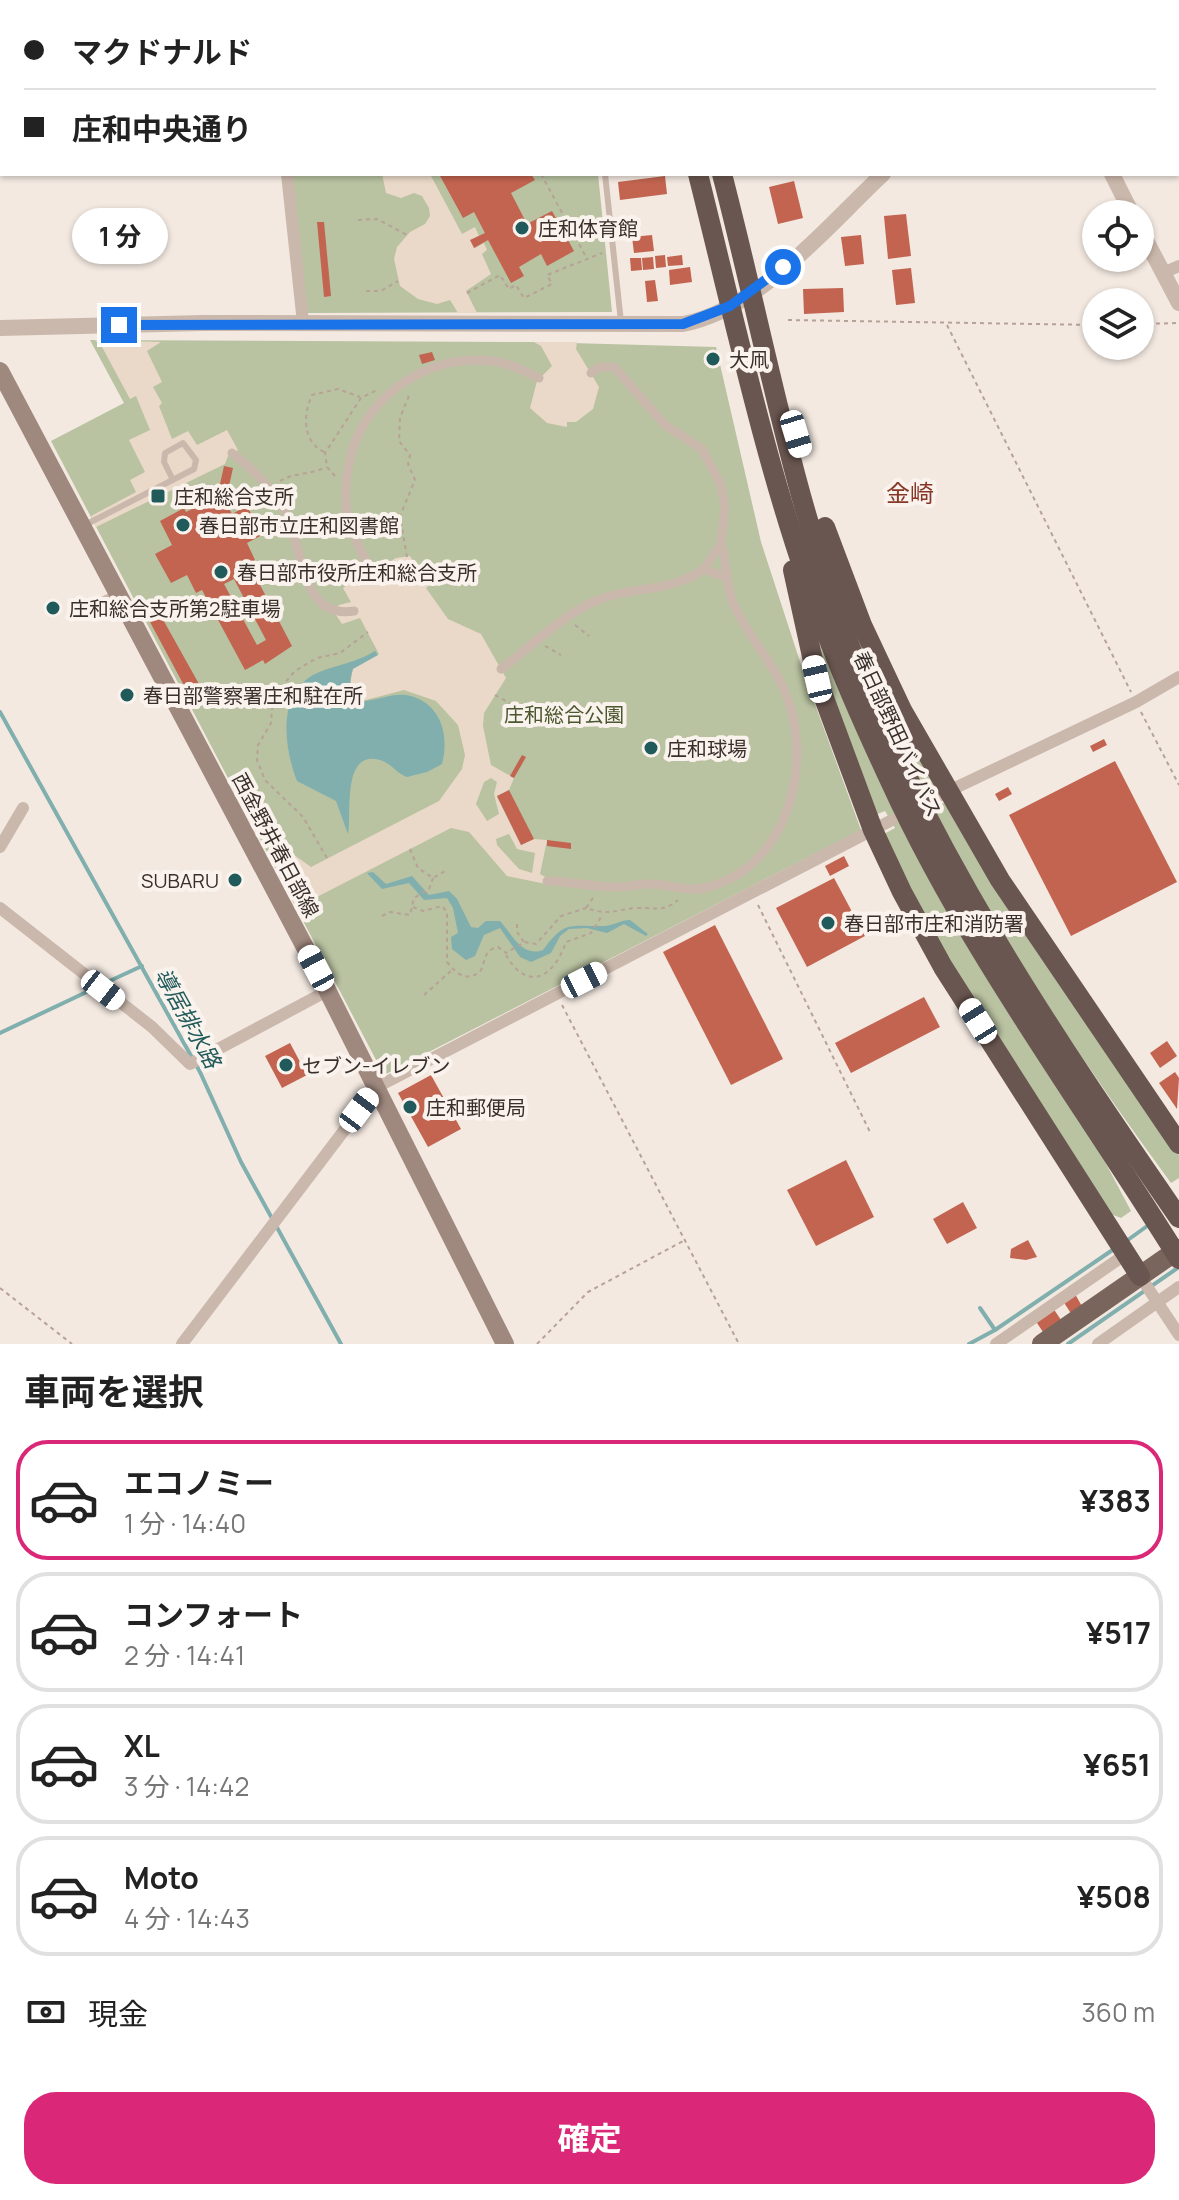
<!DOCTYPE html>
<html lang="ja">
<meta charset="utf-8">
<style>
:root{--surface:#fff;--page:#f6f6f6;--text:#222;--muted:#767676;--line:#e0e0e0;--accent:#db2777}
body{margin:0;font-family:Manrope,"Noto Sans JP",sans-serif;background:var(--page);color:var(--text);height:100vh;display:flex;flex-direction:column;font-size:30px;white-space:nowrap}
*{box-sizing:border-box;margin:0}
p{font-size:26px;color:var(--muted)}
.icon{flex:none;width:44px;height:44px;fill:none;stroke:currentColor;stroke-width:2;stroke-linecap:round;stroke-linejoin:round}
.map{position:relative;height:1344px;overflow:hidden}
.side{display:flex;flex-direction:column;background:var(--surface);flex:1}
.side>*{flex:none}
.banner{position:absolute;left:0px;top:0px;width:1180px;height:176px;box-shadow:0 2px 6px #0004;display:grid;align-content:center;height:176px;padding:0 24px;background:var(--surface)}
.tools{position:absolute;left:1082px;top:200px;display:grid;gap:16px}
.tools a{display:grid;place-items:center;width:72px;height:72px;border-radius:50%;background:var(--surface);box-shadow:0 2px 6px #0004;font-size:40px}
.end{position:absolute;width:36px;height:36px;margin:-18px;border:10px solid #1a73e8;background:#fff;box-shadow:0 0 0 4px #fff}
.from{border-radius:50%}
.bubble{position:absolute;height:56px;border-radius:28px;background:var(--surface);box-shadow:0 2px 6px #0004;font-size:26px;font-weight:700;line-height:56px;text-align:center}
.car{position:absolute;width:24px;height:48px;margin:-24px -12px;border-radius:10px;box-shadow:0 0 6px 2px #0007;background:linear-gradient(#fff 24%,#345 0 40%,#fff 0 76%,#345 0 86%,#fff 0)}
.banner b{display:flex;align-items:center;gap:28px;height:76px;font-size:30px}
.banner b+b{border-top:2px solid var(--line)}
.banner i{width:20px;height:20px;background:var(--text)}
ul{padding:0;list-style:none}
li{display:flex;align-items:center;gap:24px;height:120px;margin:0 16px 12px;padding:0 8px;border:4px solid var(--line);border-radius:32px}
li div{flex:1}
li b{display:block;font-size:30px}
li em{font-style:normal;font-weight:700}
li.current{border-color:var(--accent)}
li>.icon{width:72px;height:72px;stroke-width:1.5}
h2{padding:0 24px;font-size:36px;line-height:96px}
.pay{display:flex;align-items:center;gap:20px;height:88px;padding:0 24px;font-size:30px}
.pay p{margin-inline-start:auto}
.action{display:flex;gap:16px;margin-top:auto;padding:16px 24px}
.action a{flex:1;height:92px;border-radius:32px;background:var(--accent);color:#fff;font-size:32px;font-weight:700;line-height:92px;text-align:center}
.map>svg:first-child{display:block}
</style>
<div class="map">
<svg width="1179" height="1344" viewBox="0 0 1179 1344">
<rect width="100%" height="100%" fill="#f3e9e1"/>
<!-- green -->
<g fill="#b9c2a1">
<rect x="272" y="0" width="322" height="2"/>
<polygon points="291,174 598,174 612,312 306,313"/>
<polygon points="90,340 534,342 716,347 761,542 804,674 861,830 384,1075 51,441 124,403"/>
<path d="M 820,529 L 939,784 L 928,790 L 936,806 L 948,801 L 1067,993 L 1179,1155 L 1179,1178 L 1171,1183 C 1086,1067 1006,948 938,822 C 888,729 854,628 820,529 Z"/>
<polygon points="804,593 1131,1211 1121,1218 1108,1213 929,931 884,834 895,828 885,811 875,815 820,661"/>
</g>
<!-- plaza -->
<g fill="#ead9c8" fill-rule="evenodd">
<polygon points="382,174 430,174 462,234 475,227 479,236 471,240 475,248 484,243 487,250 482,254 491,274 466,291 477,313 458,313 450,300 437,304 418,299 400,286 394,259 397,247 410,232 425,224 430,216 429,208 422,196 414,193 401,198 386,193"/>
<polygon points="95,340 161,342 147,351 162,382 153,387 162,403 159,406 172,439 188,431 197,445 227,430 238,450 228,456 225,464 96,527 91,516 136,492 130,480 145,472 129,440 150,430 136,396 130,399 102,347"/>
<polygon points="534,342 577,342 576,349 599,387 593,409 576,422 567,422 567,427 547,423 530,408 537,381 552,366 541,346"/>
<path d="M 410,556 L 420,574 L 428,577 L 430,585 L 426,588 L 448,619 L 481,634 L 506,678 L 484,713 L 483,726 L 491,765 L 514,778 L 509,790 L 497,797 L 521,845 L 534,839 L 547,840 L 540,874 L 547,878 L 546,884 L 507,876 L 469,832 L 451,828 L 313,899 L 300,915 L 268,852 L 280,845 L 311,867 L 439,801 L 462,769 L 465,755 L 458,725 L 436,701 L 404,690 L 362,701 L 350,685 L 353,668 L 379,654 L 360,618 L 342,624 L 334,612 L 339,605 L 351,602 L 343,588 L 396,558 ZM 491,778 L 497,782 L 494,794 L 499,814 L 487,821 L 476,804 L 484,782 ZM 509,834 L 517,849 L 535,853 L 532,873 L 519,869 L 497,845 L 496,839 Z"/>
</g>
<!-- water -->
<g fill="#80afae">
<path d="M 375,651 L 378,655 L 353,669 C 348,683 350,691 362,701 C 377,701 390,693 406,695 C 440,701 450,734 442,764 L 427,772 L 407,777 C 396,773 391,763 380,760 C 341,749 352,815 348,834 L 336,801 L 297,781 C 283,745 276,687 322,671 C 341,664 357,662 375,651 Z"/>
<path d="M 373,872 L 386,884 L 412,876 L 429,895 L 449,891 L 457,899 L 471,927 L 478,928 L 486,921 L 500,921 C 512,934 522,958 543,950 C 566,919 570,927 605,926 C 614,925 621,920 630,920 L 648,934 L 646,936 L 624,924 L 607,933 L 587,928 L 569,929 L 560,936 L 551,953 L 531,962 L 520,957 L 500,928 L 484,935 L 475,956 L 466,960 L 452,949 L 451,937 L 458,933 L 453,908 L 447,898 L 424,900 L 409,883 L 382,889 L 367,873 Z"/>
</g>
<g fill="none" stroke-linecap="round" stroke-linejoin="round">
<!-- stream -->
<g stroke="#80afae" stroke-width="4">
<polyline points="0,712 200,1072 241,1162 341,1344"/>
<polyline points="103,984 142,966"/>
<polyline points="0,1033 95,988"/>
<polyline points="1125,1242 1150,1224"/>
<polyline points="980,1308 995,1330"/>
<polyline points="969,1344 995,1330 1114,1249"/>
<polyline points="1068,1344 1179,1267"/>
</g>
</g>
<!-- building -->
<g fill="#c26450" fill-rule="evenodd">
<polygon points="439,174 531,174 535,180 511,193 527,224 552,211 574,251 547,266 541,254 519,267 524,276 511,283 488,240 474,248 470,240 485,233 474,212 463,218"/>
<polygon points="665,176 667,194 620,200 618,182"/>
<polygon points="794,181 803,218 778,224 769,187"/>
<polygon points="906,214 911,256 888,259 884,216"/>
<polygon points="317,222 324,222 331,296 324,297"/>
<polygon points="652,235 654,251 634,253 632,237"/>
<polygon points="861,235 864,264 845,266 841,237"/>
<polygon points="665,255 666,267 656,268 655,256"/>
<polygon points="682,255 683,265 668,266 667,257"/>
<polygon points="653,257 654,269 643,270 642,258"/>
<polygon points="630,258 641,258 642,270 631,271"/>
<polygon points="690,267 692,282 670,285 669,270"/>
<polygon points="911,268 915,303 896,305 892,270"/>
<polygon points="655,280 658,301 647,302 645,281"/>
<polygon points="843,288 844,312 804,314 803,289"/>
<polygon points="432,352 435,360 422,364 419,355"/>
<polygon points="224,466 233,468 229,486 220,484"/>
<path d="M 219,490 L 232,514 L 247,506 L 262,535 L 247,543 L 255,560 L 249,564 L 292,646 L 265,664 L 263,660 L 245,670 L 202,590 L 196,593 L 187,575 L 171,583 L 155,554 L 172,545 L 160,521 L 184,508 L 186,512 L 196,507 L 194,503 ZM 234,579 L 266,640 L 257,645 L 224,584 Z"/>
<polygon points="161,616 199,684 187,691 150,622"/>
<polygon points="1104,739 1107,745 1093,752 1090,746"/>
<polygon points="522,755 526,757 514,778 510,776"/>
<polygon points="1115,761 1177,882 1071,936 1009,815"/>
<polygon points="1008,787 1012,794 999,801 995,794"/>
<polygon points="509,790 534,839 521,845 497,796"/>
<polygon points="547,840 571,843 571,849 547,846"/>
<polygon points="844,856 849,866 830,876 825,866"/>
<polygon points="834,878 865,936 807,967 776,908"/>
<polygon points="715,925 783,1059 731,1085 663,952"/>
<polygon points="924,997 940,1027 851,1073 835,1043"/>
<polygon points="1167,1041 1177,1056 1160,1068 1150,1053"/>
<polygon points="290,1043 307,1075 282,1088 265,1056"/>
<polygon points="1175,1072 1179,1078 1177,1109 1159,1083"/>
<polygon points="431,1075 461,1129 428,1147 398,1093"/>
<polygon points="846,1160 874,1217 816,1246 787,1190"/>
<polygon points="963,1202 977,1228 947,1244 933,1219"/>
<polygon points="1028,1240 1037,1257 1026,1260 1010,1258 1011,1249"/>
<polygon points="1075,1294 1083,1308 1072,1315 1063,1301"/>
<polygon points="1053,1308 1063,1323 1045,1335 1035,1320"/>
</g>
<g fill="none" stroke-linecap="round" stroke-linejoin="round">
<!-- path -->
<g stroke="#b7a297" stroke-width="2" stroke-dasharray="4 4" stroke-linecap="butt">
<polyline points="298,0 298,2"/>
<polyline points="447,0 448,2"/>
<polyline points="584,0 584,2"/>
<polyline points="541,174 586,257"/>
<polyline points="358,220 377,219 407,235"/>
<polyline points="366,291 381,291 398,281"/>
<polyline points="467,293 500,275 509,289 516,285 524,298 552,284 547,275 602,253"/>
<polyline points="788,320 1096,325"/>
<polyline points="1140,324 1179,323"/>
<polyline points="947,325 1131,692"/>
<path d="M 324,452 C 302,441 303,415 312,395 L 338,389 L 360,397"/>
<polyline points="335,476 327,467 325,453 361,398 377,390"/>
<path d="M 280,481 C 296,472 310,475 326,467"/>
<polyline points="407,557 400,516 415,480 408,464 410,455 399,441 400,418 410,393"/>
<polyline points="575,625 589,636"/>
<polyline points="545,646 561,655"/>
<polyline points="495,695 529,714"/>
<polyline points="1141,712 1179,785"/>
<polyline points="410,849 418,868 433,878 445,871"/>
<polyline points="327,858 303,817 265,780 257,760 258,745 271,723 272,709 282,686 295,671 317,658 340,653 368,632"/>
<path d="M 593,898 L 586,908 C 610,916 613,910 636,908 C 653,907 663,913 678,900"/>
<polyline points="758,905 871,1134"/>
<path d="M 413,907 L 423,911 L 442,906 L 447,912 L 447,962 C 457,974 466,982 480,972 C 486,961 483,950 498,947 L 506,953 L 525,942 L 536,944 L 561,916 L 586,908"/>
<polyline points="382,916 390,912 410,915 414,898 429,889 433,878"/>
<polyline points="517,924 517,932 524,942"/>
<path d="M 506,955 C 528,993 554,977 566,942 L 591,933 L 603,914"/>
<polyline points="424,995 453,969"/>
<polyline points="562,1005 739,1344"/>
<polyline points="0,1288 72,1344"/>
<polyline points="537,1344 588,1292 685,1240"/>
</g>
<!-- service -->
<g stroke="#cbb8ac" stroke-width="6">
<polyline points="605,174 621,322"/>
<polyline points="85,525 194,469 196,460 183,443 165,453 164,462 173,480"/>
<polyline points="102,600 114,594"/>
</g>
<!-- pedestrian -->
<g stroke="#cbb8ac" stroke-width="9">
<polyline points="591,373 600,367 614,367 665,425 702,449 721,485 725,507 721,544"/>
<path d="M 232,453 C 255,471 272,488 286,513 C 303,545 299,620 354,611"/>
<path d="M 372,572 C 363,556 354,539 349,521 C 343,500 346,475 351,454 C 368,392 434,350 499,362 C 513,365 526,372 539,378"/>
<path d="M 501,669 C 531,647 563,614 598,600 C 635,585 668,594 704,569"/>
<path d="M 547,881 C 571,881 595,888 619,887 C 630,887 640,883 650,884 C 668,884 686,892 704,888 C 790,869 816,758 783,687 C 769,658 746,633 733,603 C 725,584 728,564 721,544 L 704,569 L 727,578"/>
</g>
<!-- minor -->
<g stroke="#cbb8ac" stroke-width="12">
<polyline points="268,0 268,2"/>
<polyline points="287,174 303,323"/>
<polyline points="1163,273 1179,266"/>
<polyline points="934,798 1136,702 1179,677"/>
<polyline points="0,847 23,808"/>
<polyline points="0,908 152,1027 190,1064 327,991"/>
<polyline points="1140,1276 1179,1335"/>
<polyline points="182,1344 377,1087 892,820"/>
<polyline points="996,1344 1126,1254"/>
<polyline points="1098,1344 1179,1287"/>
</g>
<!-- tertiary -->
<g stroke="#cbb8ac" stroke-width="16">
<polyline points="1021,0 1022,2"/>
<polyline points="1070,2 1072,0"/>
<polyline points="1112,174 1132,214"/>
<polyline points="1140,229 1179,303"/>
<path d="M 0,328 L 203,323 L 683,324 C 759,310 828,225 883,174"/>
</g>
<!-- secondary -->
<polyline stroke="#9f887e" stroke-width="18" points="0,371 316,968 505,1344"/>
<!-- primary -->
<polyline stroke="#7a655d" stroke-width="20" points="1042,1344 1179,1249"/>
<!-- trunk -->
<g stroke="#6a5650" stroke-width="20">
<polyline points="655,0 655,2"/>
<polyline points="672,0 673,2"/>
<path d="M 698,174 C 737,329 772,497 831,645 C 849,692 870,738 891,783 C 968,951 1082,1102 1179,1259"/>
<path d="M 722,174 C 762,327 790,487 846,636 C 926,848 1051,1033 1179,1218"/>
<polyline points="825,527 862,625 902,710 1000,880 1179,1144"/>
<polyline points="793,570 817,679 873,830 902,892 943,967 1140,1276"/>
</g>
</g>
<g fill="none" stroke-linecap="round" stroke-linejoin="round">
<!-- route -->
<polyline stroke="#1a73e8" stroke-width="10" points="119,325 683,324 730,306 783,267"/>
</g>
<!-- markers -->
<g fill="#215a5a" stroke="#faf3ed" stroke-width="3">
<circle cx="522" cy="228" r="8"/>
<circle cx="713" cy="359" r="8"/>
<rect x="150" y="488" width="16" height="16" rx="4"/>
<circle cx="183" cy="525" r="8"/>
<circle cx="221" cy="572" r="8"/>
<circle cx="53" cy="608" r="8"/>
<circle cx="127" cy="695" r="8"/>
<circle cx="651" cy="748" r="8"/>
<circle cx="235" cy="880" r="8"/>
<circle cx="828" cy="923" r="8"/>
<circle cx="286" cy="1065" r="8"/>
<circle cx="410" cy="1107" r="8"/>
</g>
<g text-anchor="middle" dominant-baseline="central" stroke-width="8" stroke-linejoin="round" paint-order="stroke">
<!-- poi labels -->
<g font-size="20" fill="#392f2b" stroke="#faf3ed" text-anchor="start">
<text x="538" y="228">庄和体育館</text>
<text x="729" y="359">大凧</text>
<text x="174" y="496">庄和総合支所</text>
<text x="199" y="525">春日部市立庄和図書館</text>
<text x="237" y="572">春日部市役所庄和総合支所</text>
<text x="69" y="608">庄和総合支所第2駐車場</text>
<text x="143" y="695">春日部警察署庄和駐在所</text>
<text x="667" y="748">庄和球場</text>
<text x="219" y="880" text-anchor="end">SUBARU</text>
<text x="844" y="923">春日部市庄和消防署</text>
<text x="302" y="1065">セブン-イレブン</text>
<text x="426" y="1107">庄和郵便局</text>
</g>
<!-- park labels -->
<g font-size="20" fill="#4b572f" stroke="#faf3ed">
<text x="564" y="714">庄和総合公園</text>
</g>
<!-- street labels -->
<g font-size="20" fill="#392f2b" stroke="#faf3ed">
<text transform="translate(898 734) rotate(65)">春日部野田バイパス</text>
<text transform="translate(276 845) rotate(62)">西金野井春日部線</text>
</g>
<!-- water labels -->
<g font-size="22" font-style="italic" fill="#215a5a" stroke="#faf3ed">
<text transform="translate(188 1018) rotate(61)">導居排水路</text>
</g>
<!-- quarter labels -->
<g font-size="24" fill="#863727" stroke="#faf3ed">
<text x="910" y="492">金崎</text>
</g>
</g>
</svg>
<div class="tools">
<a><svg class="icon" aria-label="locate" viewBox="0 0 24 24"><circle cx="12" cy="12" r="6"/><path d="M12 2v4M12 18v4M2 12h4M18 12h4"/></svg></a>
<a><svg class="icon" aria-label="layers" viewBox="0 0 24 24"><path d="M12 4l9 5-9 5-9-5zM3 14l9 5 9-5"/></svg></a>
</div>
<i class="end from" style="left:783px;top:267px"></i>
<i class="end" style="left:119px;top:325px"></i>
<div class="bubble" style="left:72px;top:208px;width:96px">1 分</div>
<i class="car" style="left:796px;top:434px;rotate:163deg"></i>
<i class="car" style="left:817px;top:679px;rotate:347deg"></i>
<i class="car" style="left:316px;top:968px;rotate:332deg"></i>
<i class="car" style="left:584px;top:980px;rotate:63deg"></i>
<i class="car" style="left:103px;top:990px;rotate:128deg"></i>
<i class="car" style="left:978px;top:1021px;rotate:328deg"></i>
<i class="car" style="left:359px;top:1110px;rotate:37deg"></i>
<div class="banner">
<b><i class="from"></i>マクドナルド</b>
<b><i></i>庄和中央通り</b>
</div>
</div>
<section class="side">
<h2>車両を選択</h2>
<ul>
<li class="current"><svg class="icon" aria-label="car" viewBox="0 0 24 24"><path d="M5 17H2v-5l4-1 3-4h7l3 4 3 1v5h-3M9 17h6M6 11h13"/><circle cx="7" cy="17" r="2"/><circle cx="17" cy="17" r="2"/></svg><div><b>エコノミー</b><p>1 分 · 14:40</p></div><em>¥383</em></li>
<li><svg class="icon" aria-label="car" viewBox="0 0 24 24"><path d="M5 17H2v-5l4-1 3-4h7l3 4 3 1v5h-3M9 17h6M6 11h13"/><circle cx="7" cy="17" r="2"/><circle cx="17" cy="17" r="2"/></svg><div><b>コンフォート</b><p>2 分 · 14:41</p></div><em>¥517</em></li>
<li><svg class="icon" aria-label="car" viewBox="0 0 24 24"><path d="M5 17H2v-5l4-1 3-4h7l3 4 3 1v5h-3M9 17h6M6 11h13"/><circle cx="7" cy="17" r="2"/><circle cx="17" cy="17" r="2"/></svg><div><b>XL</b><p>3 分 · 14:42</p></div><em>¥651</em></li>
<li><svg class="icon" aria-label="car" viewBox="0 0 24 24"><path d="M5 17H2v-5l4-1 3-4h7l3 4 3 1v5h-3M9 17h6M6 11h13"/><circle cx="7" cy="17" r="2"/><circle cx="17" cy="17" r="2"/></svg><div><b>Moto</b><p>4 分 · 14:43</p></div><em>¥508</em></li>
</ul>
<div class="pay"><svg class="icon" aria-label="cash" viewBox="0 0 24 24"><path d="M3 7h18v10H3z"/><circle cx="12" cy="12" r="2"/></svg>現金<p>360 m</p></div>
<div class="action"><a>確定</a></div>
</section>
